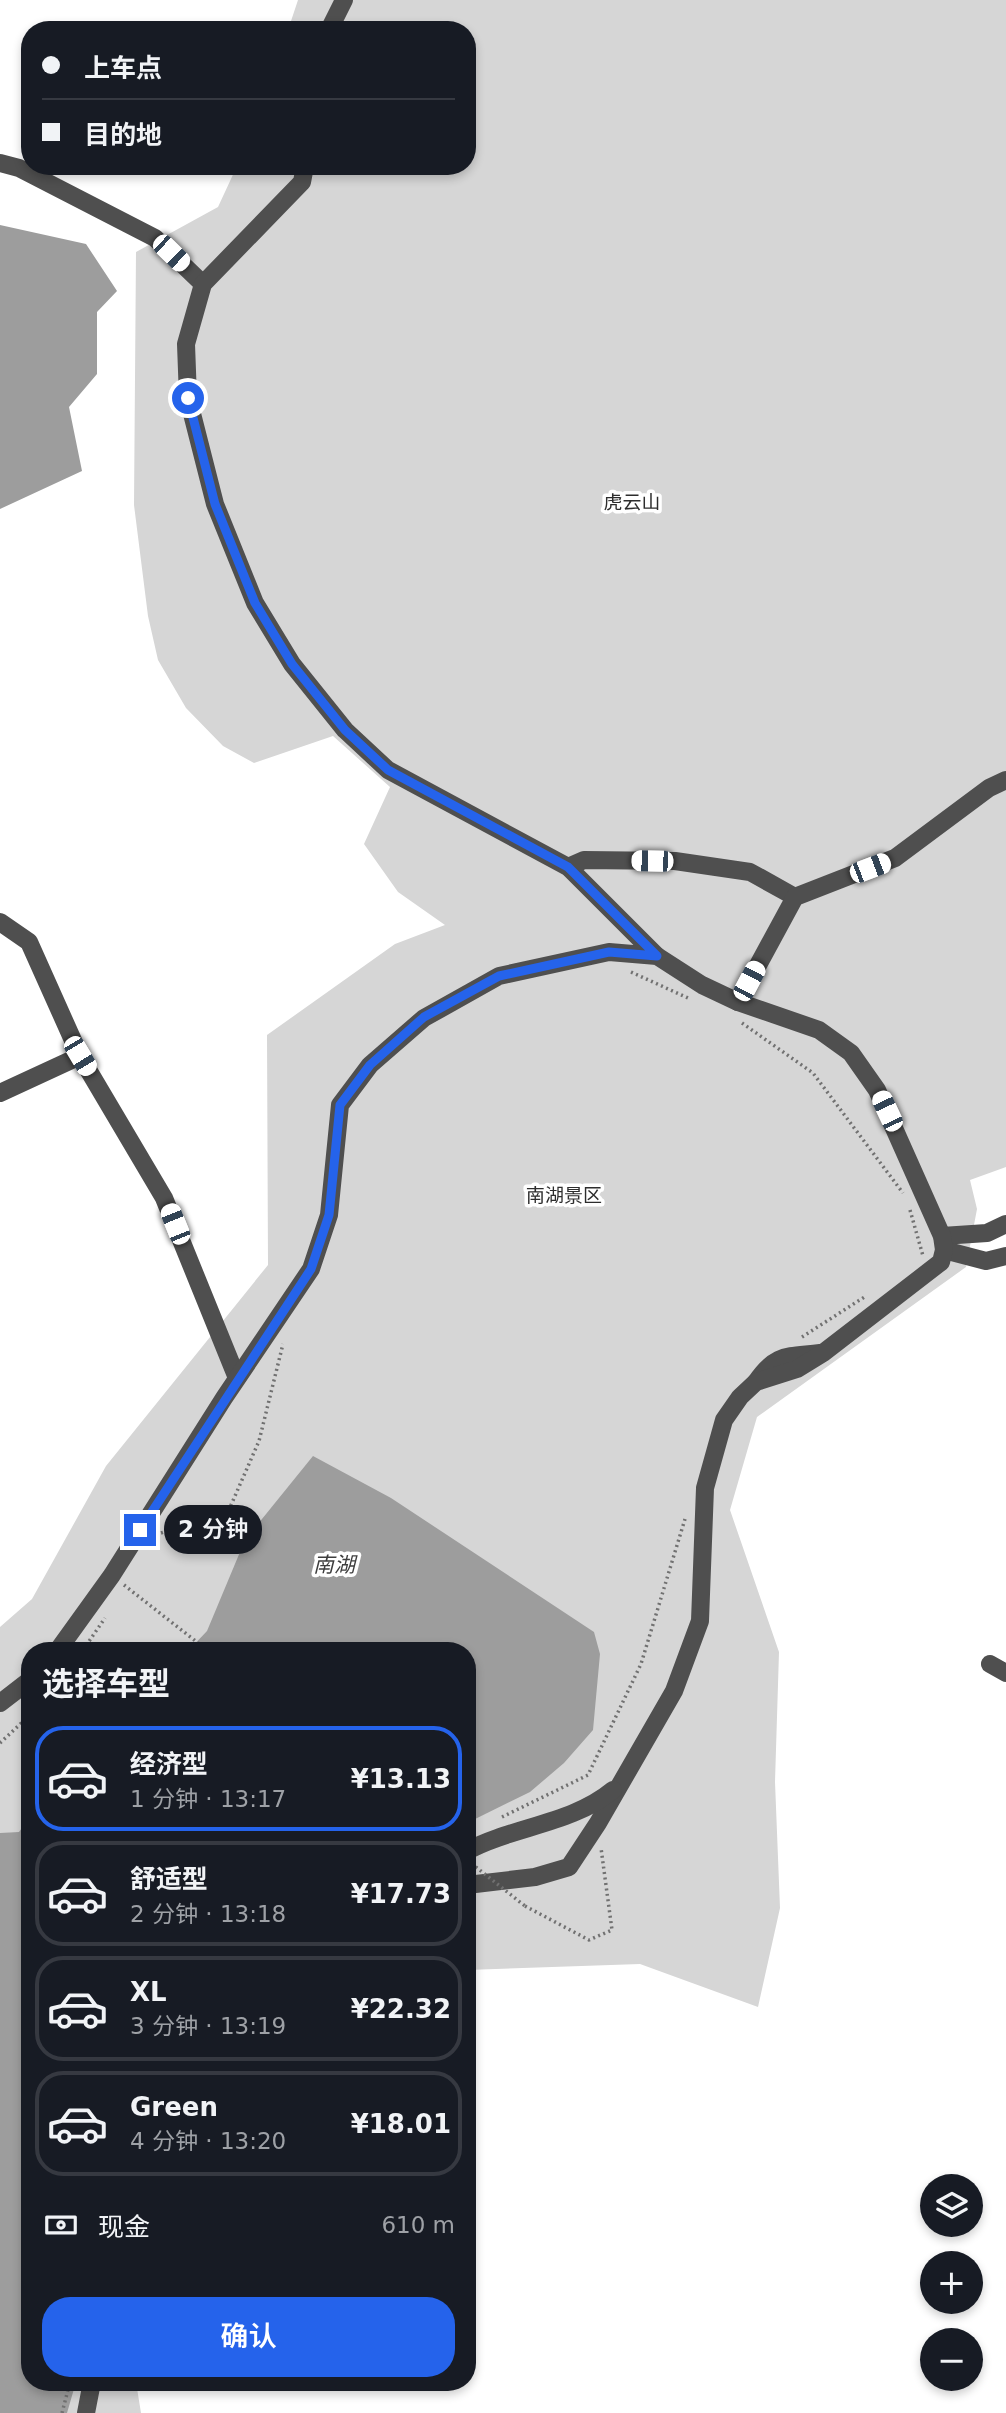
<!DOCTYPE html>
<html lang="zh">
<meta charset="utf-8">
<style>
:root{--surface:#171b24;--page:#242831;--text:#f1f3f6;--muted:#9ea1a6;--line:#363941;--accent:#2563eb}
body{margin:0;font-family:"DejaVu Sans","Noto Sans SC",sans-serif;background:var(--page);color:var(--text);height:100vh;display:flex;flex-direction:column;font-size:26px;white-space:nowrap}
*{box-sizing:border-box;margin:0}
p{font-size:23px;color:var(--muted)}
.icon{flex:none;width:38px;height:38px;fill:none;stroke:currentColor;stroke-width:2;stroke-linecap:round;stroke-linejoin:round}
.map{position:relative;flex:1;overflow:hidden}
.details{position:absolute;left:21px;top:1642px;width:455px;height:749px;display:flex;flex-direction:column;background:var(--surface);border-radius:28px;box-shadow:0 4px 10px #0003}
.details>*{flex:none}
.top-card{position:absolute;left:21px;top:21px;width:455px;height:154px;border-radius:28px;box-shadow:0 4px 10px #0003;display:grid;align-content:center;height:154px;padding:0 21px;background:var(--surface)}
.buttons{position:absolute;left:920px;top:2174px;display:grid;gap:14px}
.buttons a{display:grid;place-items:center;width:63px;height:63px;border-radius:50%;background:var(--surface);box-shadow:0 4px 10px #0003;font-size:35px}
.end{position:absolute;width:32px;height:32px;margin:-16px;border:9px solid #2563eb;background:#fff;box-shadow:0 0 0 4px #fff}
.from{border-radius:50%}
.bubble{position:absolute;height:49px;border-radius:24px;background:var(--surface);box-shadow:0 4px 10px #0003;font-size:23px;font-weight:600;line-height:49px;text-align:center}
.car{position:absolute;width:21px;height:42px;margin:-21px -10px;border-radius:9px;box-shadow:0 0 5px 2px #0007;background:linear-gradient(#fff 24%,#345 0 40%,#fff 0 76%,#345 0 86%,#fff 0)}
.top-card b{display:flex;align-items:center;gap:24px;height:66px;font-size:26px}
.top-card b+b{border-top:2px solid var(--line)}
.top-card i{width:18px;height:18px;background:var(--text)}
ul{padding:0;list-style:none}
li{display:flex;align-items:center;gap:21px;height:105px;margin:0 14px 10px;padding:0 7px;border:4px solid var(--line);border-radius:28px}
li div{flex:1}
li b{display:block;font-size:26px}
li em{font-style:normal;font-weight:600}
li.active{border-color:var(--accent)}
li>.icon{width:63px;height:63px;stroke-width:1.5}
h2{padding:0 21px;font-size:32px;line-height:84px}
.pay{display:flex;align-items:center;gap:18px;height:77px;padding:0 21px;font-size:26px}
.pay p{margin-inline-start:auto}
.cta{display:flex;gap:14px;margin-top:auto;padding:14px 21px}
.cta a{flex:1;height:80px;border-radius:28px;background:var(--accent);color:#fff;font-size:28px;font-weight:600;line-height:80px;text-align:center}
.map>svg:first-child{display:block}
</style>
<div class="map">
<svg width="1006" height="2413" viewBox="0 0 1006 2413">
<rect width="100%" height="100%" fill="#fff"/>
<!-- green -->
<polygon fill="#d6d6d6" points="298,0 1006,0 1006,1167 970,1180 977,1209 966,1267 757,1417 730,1510 779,1652 775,1782 780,1908 758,2007 640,1964 467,1970 467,1650 30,1650 30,2382 136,2382 141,2413 0,2413 0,1627 32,1599 106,1466 268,1265 267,1035 395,944 445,925 398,892 364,844 390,787 333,736 254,763 223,746 186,708 158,660 148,616 134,505 136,252 218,207 237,166 467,166 467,30 288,30"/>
<!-- water -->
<g fill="#9d9d9d">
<polygon points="0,225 86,244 117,291 97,312 97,374 69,407 82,471 0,509"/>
<polygon points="313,1456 391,1498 594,1632 600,1654 593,1730 564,1763 530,1792 467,1823 467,1650 189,1650 207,1631 245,1540"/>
<polygon points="30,1817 30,2382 76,2382 67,2413 0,2413 0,1833 19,1832"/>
</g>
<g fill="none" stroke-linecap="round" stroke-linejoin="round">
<!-- path -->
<g stroke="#717171" stroke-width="3.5" stroke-dasharray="2 3.5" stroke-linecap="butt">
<polyline points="631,972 688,998"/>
<polyline points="742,1023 813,1073 903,1193"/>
<polyline points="910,1210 923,1256"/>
<polyline points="802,1337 866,1296"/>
<polyline points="161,1533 228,1512 259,1441 283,1344"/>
<polyline points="124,1585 207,1650"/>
<polyline points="83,1650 105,1618"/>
<polyline points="0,1743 30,1715"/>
<polyline points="502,1817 588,1775 641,1664 685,1519"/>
<polyline points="525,1906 589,1940 612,1930 601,1848"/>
<polyline points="62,2413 70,2382"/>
</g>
<!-- minor -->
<g stroke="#4f4f4f" stroke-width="18">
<polyline points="329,30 344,0"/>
<polyline points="0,163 19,168 155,238 203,284"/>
<polyline points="305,166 302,182 203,284 186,344 188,398 215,504 255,603 292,664 345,730 388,770 568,867 657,956"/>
<polyline points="568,867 584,860 675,861 750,872 795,897"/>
<polyline points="0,922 29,942 80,1056 164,1198 237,1378"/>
<polyline points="738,1002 795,897 895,858 989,788 1006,780"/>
<polyline points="0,1093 80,1056"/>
<polyline points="942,1236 987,1233 1006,1224"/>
<polyline points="944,1250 986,1261 1006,1256"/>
<path d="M 756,1382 C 776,1353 786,1357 820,1353"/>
<polyline points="58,1650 112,1575 224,1398 311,1269 329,1215 340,1105 370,1065 424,1018 499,976 609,952 657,956 702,985 738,1002 819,1030 851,1053 877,1090 942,1236 944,1250 941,1262 823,1353 797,1369 756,1382 740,1397 724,1420 705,1488 700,1621 674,1691 598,1823 569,1867 535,1877 467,1885"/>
<polyline points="990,1664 1006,1673"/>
<polyline points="0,1703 30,1680"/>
<path d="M 467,1851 C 514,1826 572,1824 613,1790"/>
<polyline points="86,2413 92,2382"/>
</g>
<!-- path-bridge -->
<polyline stroke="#717171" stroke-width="3.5" stroke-dasharray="2 3.5" stroke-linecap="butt" points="467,1860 525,1906"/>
</g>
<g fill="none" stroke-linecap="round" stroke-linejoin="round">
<!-- route -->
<polyline stroke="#2563eb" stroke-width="9" points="140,1530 311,1269 329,1215 340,1105 370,1065 424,1017 499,976 609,952 657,956 568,867 388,770 345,730 292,664 255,603 215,504 188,398"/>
</g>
<g text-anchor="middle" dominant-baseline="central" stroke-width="7" stroke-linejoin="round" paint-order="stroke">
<!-- park labels -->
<g font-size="19" fill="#2d2d2d" stroke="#fff">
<text x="632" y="502">虎云山</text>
<text x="564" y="1195">南湖景区</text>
</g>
<!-- water labels -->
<g font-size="21" font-style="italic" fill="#3e3e3e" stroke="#fff">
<text x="334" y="1565">南湖</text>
</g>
</g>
</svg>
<div class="buttons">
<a><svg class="icon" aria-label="layers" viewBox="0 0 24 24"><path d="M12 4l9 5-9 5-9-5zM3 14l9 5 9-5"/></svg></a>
<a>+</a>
<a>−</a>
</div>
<i class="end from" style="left:188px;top:398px"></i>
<i class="end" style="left:140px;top:1530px"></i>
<div class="bubble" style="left:164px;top:1505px;width:98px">2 分钟</div>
<i class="car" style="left:171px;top:253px;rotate:134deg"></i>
<i class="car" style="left:652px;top:861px;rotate:271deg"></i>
<i class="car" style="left:870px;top:868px;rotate:69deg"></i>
<i class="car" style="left:749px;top:981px;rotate:28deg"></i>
<i class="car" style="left:80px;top:1056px;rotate:149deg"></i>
<i class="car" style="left:887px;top:1111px;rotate:335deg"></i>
<i class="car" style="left:175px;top:1224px;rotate:338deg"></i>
<div class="top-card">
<b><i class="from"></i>上车点</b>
<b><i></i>目的地</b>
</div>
<section class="details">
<h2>选择车型</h2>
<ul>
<li class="active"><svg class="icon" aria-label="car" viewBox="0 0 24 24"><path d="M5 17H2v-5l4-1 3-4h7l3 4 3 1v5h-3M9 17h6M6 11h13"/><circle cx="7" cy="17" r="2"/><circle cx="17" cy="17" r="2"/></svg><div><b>经济型</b><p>1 分钟 · 13:17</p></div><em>¥13.13</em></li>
<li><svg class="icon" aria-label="car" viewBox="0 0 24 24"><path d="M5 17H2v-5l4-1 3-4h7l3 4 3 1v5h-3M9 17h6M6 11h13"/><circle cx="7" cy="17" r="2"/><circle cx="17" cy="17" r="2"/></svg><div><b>舒适型</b><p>2 分钟 · 13:18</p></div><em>¥17.73</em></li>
<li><svg class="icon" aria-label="car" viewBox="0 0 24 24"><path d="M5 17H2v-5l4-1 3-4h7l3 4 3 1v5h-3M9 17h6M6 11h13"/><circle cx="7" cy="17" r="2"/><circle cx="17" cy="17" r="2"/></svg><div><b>XL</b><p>3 分钟 · 13:19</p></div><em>¥22.32</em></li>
<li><svg class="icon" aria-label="car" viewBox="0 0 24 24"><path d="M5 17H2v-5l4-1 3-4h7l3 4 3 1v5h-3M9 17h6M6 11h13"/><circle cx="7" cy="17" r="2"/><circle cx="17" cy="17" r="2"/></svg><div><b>Green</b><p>4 分钟 · 13:20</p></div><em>¥18.01</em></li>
</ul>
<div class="pay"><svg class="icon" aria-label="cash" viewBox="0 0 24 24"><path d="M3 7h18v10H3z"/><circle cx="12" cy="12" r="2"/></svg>现金<p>610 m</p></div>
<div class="cta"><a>确认</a></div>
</section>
</div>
